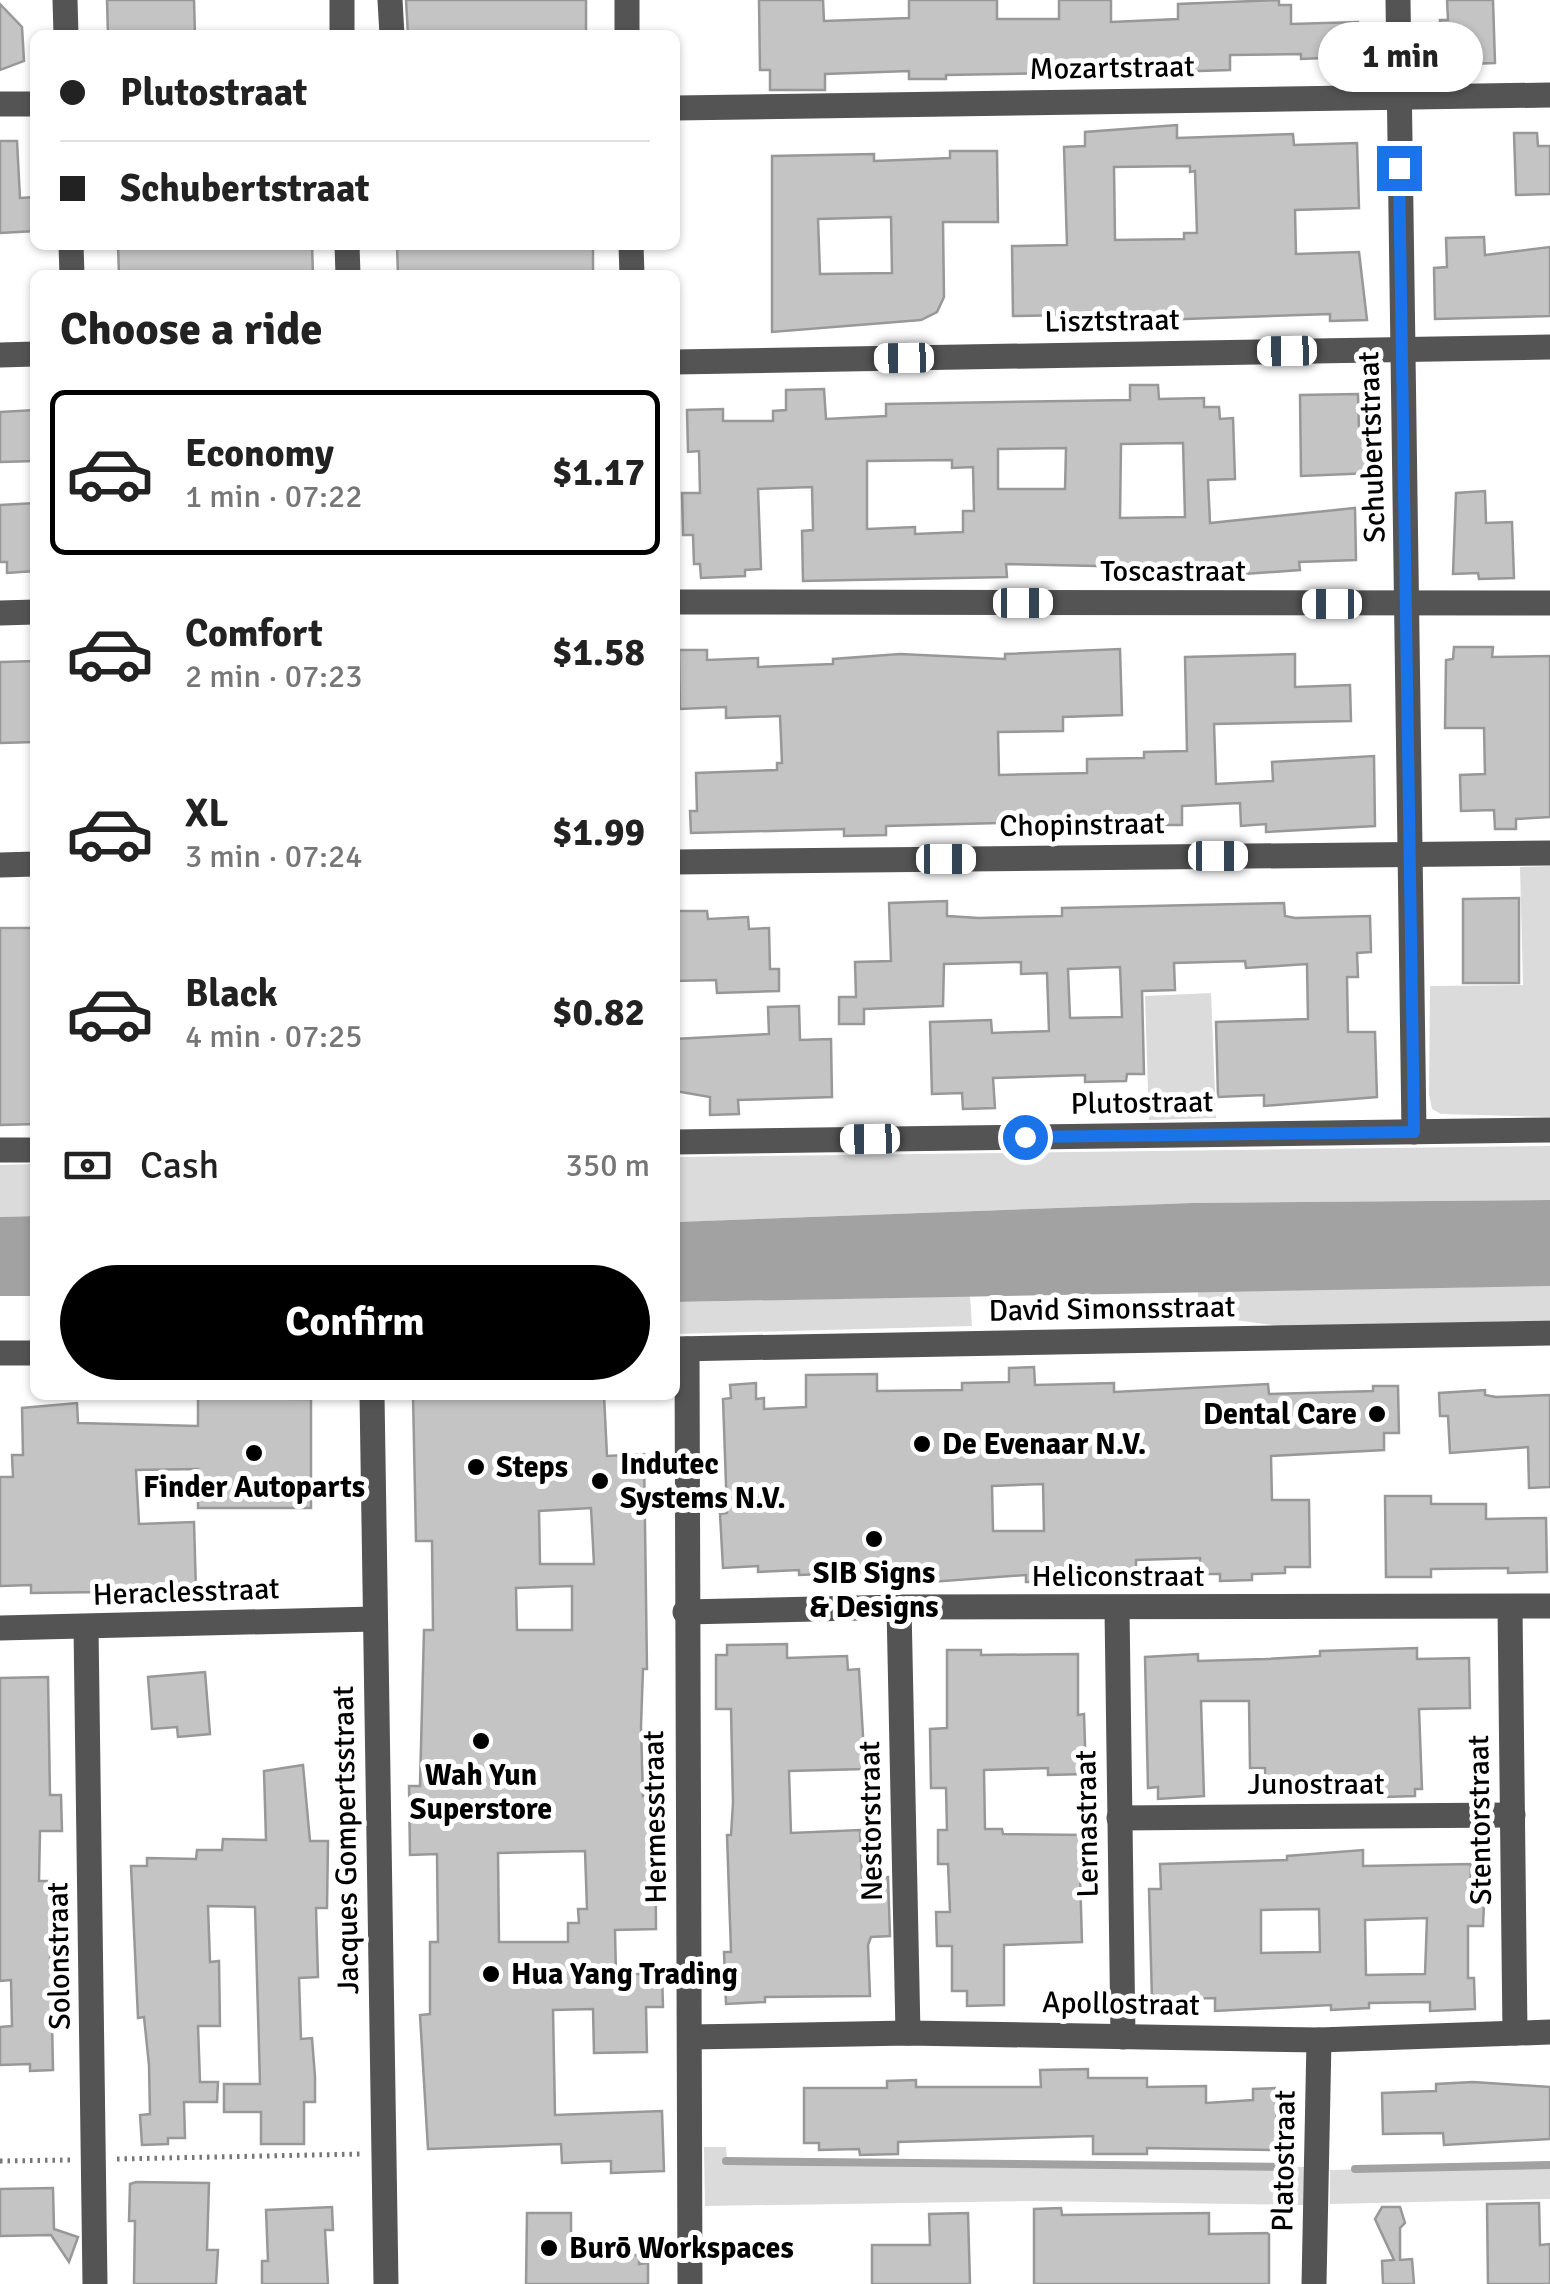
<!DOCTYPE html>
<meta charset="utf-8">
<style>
:root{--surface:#fff;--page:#f2f2f2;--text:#222;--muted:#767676;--line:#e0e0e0;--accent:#000}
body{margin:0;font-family:Signika,sans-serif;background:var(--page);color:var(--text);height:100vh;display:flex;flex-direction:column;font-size:38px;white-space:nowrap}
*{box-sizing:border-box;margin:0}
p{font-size:32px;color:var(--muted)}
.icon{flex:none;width:55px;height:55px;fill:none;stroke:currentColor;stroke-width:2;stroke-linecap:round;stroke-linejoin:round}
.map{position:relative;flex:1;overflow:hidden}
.details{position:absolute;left:30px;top:270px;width:650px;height:1130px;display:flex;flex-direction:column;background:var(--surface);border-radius:15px;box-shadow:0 2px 8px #0004}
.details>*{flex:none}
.guide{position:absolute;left:30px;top:30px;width:650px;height:220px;border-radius:15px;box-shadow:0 2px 8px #0004;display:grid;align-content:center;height:220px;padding:0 30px;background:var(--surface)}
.end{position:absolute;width:45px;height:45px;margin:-22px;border:12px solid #1a73e8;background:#fff;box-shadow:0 0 0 5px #fff}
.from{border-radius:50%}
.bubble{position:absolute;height:70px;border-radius:35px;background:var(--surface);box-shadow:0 2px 8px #0004;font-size:32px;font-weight:700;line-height:70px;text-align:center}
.car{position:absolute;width:30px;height:60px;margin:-30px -15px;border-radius:12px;box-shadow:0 0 8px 2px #0007;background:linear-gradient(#fff 24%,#345 0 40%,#fff 0 76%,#345 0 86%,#fff 0)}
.guide b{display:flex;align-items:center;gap:35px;height:95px;font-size:38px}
.guide b+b{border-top:2px solid var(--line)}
.guide i{width:25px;height:25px;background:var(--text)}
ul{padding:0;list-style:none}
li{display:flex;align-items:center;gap:30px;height:165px;margin:0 20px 15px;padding:0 10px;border:5px solid transparent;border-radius:15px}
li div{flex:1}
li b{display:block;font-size:38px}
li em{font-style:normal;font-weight:700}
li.active{border-color:var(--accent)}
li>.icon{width:90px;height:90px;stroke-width:1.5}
h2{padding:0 30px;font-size:45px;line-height:120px}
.pay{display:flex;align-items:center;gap:25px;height:110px;padding:0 30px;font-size:38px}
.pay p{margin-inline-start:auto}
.primary-button{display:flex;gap:20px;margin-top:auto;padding:20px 30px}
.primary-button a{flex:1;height:115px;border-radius:60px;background:var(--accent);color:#fff;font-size:40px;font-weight:700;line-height:115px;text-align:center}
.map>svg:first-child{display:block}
</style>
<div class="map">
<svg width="1550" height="2284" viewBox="0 0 1550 2284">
<rect width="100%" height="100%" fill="#fff"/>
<!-- green -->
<g fill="#dbdbdb">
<polygon points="1550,866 1550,1117 1441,1114 1432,1109 1429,1094 1430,986 1523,985 1520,867"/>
<polygon points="1211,993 1216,1118 1149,1120 1145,996"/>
<polygon points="1550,1146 1550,1200 1192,1203 675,1222 675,1157"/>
<polygon points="35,1164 35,1216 0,1217 0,1165"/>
<polygon points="1550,1286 1550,1320 1286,1327 1199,1315 1198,1291"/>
<polygon points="970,1296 972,1326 675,1334 675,1302"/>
<polygon points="704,2147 726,2147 727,2161 1304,2167 1304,2205 1032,2201 705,2206"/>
<polygon points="1550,2165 1550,2199 1330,2204 1330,2170"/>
</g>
<!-- water -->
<g fill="#a2a2a2">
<polygon points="1550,1200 1550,1286 675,1302 675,1222 1192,1203"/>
<polygon points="35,1216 35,1296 0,1296 0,1217"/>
</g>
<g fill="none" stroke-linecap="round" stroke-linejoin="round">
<!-- stream -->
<g stroke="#a2a2a2" stroke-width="8">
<polyline points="726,2161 1287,2167"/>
<polyline points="1355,2169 1550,2165"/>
</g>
</g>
<!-- building -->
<g fill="#c4c4c4" stroke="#989898" stroke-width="2.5" fill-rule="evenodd">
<polygon points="107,0 194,0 195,35 108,35"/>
<polygon points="406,0 586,0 586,35 408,35"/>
<polygon points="759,0 823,0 824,21 909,18 909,0 997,0 997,19 1059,19 1059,0 1111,0 1111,22 1178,19 1178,4 1279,0 1279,5 1291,5 1291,24 1358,22 1365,71 1325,72 1324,58 1301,59 1301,54 1230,55 1230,70 1168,72 1168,77 1124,78 1124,63 1053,64 1053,73 946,75 946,79 909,79 909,71 825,74 825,90 770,90 770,70 760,70"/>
<polygon points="1447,0 1493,0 1495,63 1442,65 1440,20 1448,20"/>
<polygon points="0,4 22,27 24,61 0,70"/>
<path d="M 1177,125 L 1177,138 L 1293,134 L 1294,145 L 1357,143 L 1359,208 L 1295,210 L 1296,254 L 1359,252 L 1367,320 L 1330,321 L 1330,314 L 1071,323 L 1071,315 L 1013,316 L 1012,246 L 1067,245 L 1064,147 L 1085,146 L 1085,132 ZM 1190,166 L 1190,172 L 1195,171 L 1197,233 L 1184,233 L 1184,239 L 1115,240 L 1114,167 Z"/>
<polygon points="1514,133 1537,133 1538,146 1550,146 1550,194 1516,195"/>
<polygon points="0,141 17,141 20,198 35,197 35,231 0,233"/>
<path d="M 950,151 L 997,151 L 998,222 L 943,222 L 944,297 L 937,312 L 921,320 L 772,332 L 772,156 L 874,154 L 874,161 L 901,160 L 950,158 ZM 891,217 L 892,273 L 820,274 L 818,219 Z"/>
<polygon points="1484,237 1485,255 1550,247 1550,316 1435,319 1434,268 1447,267 1446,238"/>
<polygon points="118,245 312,245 313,275 119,275"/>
<polygon points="397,245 593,245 593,275 398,275"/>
<path d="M 1130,385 L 1158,385 L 1159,399 L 1204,398 L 1204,407 L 1219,407 L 1220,419 L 1233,418 L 1235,479 L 1208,480 L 1210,523 L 1355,508 L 1356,560 L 1299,562 L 1300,570 L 1188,578 L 1188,568 L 1006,564 L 1007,577 L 803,581 L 802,531 L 813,530 L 812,487 L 758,489 L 761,569 L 745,570 L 745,576 L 701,578 L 700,564 L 694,564 L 693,535 L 683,535 L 682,493 L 700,493 L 699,451 L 688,452 L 687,410 L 723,409 L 723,421 L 773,421 L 773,411 L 786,410 L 786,390 L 824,389 L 826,419 L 886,416 L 886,404 L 1130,400 ZM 1183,443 L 1185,517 L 1120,518 L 1121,444 ZM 1066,448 L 1065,489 L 998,489 L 998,449 ZM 952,460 L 952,468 L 973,467 L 974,511 L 963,511 L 963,532 L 915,534 L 915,527 L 867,529 L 867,461 Z"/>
<polygon points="1358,394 1359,430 1371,430 1372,473 1301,476 1300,395"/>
<polygon points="35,410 35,461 0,462 0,412"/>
<polygon points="1485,491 1486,523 1512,522 1514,578 1479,579 1478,573 1453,574 1456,493"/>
<polygon points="35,503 35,571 7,573 7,562 0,562 0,505"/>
<polygon points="1454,647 1493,647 1492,657 1550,656 1550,817 1516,819 1516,829 1495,829 1494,810 1461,811 1460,775 1485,774 1484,728 1445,728 1446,660 1453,659"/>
<polygon points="1120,649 1122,715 1063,717 1063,731 998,732 999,775 1087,773 1087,759 1144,758 1144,752 1187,751 1185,657 1295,654 1295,687 1350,685 1351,721 1214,724 1216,784 1273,781 1272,762 1374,756 1375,826 1266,832 1266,824 1241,826 1240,803 1182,806 1182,825 1071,825 1071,821 886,826 886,835 844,836 844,829 691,833 690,811 697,811 696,773 777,770 777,763 782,763 780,716 726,718 726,707 680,709 679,650 707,650 707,660 758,658 758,667 833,664 833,659 900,654 1005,659 1005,654"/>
<polygon points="35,661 35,742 0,743 0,662"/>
<polygon points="1519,898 1519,983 1463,983 1463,899"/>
<path d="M 947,901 L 947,916 L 979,918 L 1062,916 L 1062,908 L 1284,903 L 1285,916 L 1295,918 L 1370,916 L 1371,952 L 1357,953 L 1358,977 L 1347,977 L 1348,1032 L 1375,1032 L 1377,1097 L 1264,1106 L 1264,1095 L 1218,1097 L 1216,1022 L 1308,1019 L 1307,964 L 1246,968 L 1245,961 L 1174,963 L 1175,990 L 1142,991 L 1144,1074 L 1127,1074 L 1126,1081 L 1085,1082 L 1085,1075 L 993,1078 L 995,1108 L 963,1109 L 962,1093 L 932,1094 L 930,1022 L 991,1020 L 992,1033 L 1049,1031 L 1047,973 L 1021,974 L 1021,962 L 944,964 L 943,1006 L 864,1009 L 864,1024 L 839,1024 L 839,997 L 856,997 L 855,962 L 891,961 L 889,903 ZM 1120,967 L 1122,1017 L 1070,1018 L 1068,969 Z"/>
<polygon points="675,911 707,911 708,919 748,917 749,929 769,928 770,969 779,969 779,991 717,993 716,980 675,981"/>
<polygon points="0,928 35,928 35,1124 0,1125"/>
<polygon points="799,1006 800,1040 831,1039 832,1097 738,1100 739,1114 710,1115 710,1097 675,1091 675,1039 769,1034 768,1007"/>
<path d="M 1034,1367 L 1035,1385 L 1114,1383 L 1114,1392 L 1268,1384 L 1269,1394 L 1373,1391 L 1373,1386 L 1398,1386 L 1399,1433 L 1384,1433 L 1384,1450 L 1271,1456 L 1272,1500 L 1309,1500 L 1310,1567 L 1285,1567 L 1285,1573 L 1252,1574 L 1252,1580 L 1220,1581 L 1220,1574 L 1200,1574 L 1200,1558 L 1136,1560 L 1136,1577 L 1070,1582 L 1026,1582 L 1026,1575 L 904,1584 L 904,1571 L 799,1575 L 799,1570 L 758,1572 L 758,1566 L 723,1568 L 720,1514 L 727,1513 L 723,1399 L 731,1398 L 730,1385 L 756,1383 L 756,1399 L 764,1398 L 764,1409 L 806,1407 L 806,1375 L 877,1374 L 877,1391 L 962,1390 L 962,1383 L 1009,1382 L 1009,1368 ZM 1043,1484 L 1044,1531 L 993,1531 L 992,1486 Z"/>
<polygon points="1485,1390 1485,1395 1496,1397 1550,1395 1550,1487 1529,1488 1528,1447 1450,1453 1448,1416 1440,1416 1439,1393"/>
<path d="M 413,1395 L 604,1395 L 607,1456 L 644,1454 L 647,1669 L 643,1669 L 641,1726 L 643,1796 L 655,1796 L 656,1929 L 615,1930 L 616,1975 L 662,1973 L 663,2007 L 646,2007 L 647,2052 L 594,2053 L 593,2009 L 553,2010 L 555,2115 L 662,2111 L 664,2171 L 611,2173 L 611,2161 L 562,2163 L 561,2144 L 428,2149 L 420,2015 L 430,2014 L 430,1942 L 438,1942 L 437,1854 L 410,1855 L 409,1786 L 420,1786 L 424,1630 L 433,1630 L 432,1541 L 416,1541 ZM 591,1508 L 594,1564 L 540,1564 L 539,1511 ZM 572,1586 L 572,1630 L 517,1630 L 516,1588 ZM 585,1851 L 587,1909 L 578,1909 L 579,1923 L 568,1923 L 568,1942 L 499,1942 L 498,1853 Z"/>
<polygon points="198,1398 311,1399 311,1508 198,1508 198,1469 136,1470 139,1524 194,1522 196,1592 125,1594 126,1599 102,1601 102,1592 31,1593 31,1585 0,1586 0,1477 13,1477 12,1455 23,1455 22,1408 77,1403 78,1423 198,1426"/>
<polygon points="1385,1496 1431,1496 1431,1504 1486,1504 1486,1519 1546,1518 1547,1572 1508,1573 1508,1568 1431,1569 1431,1577 1386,1577"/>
<polygon points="787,1644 787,1658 847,1656 848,1670 859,1669 865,1769 789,1771 791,1833 860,1830 862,1878 888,1877 890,1936 871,1937 868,1945 870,1996 765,1997 765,2002 726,2004 724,1952 731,1952 727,1835 731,1835 733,1803 731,1709 716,1709 716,1655 727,1655 727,1645"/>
<polygon points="1417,1648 1417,1659 1469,1658 1470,1708 1419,1709 1422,1789 1415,1789 1415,1796 1385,1797 1385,1791 1266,1794 1265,1768 1250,1768 1249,1701 1201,1701 1204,1796 1158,1799 1158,1787 1148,1788 1145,1657 1198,1654 1198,1661 1266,1659 1320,1656 1320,1651"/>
<polygon points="947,1650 981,1650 981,1655 1078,1654 1078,1715 1084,1714 1086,1774 1048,1775 1048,1768 984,1770 985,1829 1002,1829 1003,1834 1088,1835 1087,1876 1080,1876 1082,1942 1004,1945 1004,2005 967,2006 967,1991 952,1991 952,1946 937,1946 936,1912 950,1912 948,1864 938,1864 938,1830 947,1830 946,1788 931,1788 930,1729 947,1728"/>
<polygon points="205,1672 210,1734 178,1737 177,1727 152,1729 148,1677"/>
<polygon points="48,1677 50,1795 61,1795 62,1831 40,1831 39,1881 51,1881 50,1969 52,1977 58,1976 60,2011 53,2011 52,2020 53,2070 30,2071 30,2064 0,2065 0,2027 12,2026 11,1980 0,1981 0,1678"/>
<polygon points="303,1765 310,1841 328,1841 327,1908 316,1908 318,1977 299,1978 301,2039 312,2038 315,2077 315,2102 304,2102 304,2144 261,2144 261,2112 224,2112 224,2084 260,2084 255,1907 208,1906 210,1962 219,1961 220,2026 198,2026 200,2082 218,2082 217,2102 184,2102 185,2138 168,2138 168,2144 142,2145 140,2115 150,2114 149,2065 144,2017 138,2018 131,1866 147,1866 147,1858 196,1859 197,1850 222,1850 223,1839 266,1840 264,1771"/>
<path d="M 1363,1850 L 1363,1866 L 1471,1864 L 1470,1903 L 1484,1903 L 1483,1926 L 1468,1926 L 1468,1978 L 1474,1978 L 1475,2009 L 1430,2011 L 1430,2002 L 1369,2003 L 1369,2008 L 1331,2010 L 1331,2005 L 1215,2011 L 1215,1998 L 1152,2000 L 1149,1889 L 1161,1889 L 1160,1864 L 1287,1860 L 1287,1856 ZM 1319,1909 L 1320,1952 L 1261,1953 L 1261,1910 ZM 1427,1918 L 1425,1974 L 1366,1975 L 1365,1920 Z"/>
<polygon points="1088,2069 1088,2078 1147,2078 1147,2087 1206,2086 1206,2103 1253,2100 1253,2089 1275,2088 1278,2150 1147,2148 1147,2154 1093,2154 1093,2136 898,2142 898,2154 860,2155 859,2149 819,2150 819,2143 804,2143 804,2088 887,2088 887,2081 916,2080 916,2087 1041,2087 1040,2070"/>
<polygon points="1473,2082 1550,2087 1550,2139 1444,2145 1443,2133 1383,2134 1382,2093 1436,2091 1436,2084"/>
<polygon points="136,2182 209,2183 207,2250 218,2250 216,2284 134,2284 135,2221 129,2221 130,2184"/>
<polygon points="53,2188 54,2229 78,2237 69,2262 51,2235 0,2236 0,2189"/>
<polygon points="1539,2203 1540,2245 1550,2244 1550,2284 1488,2284 1487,2204"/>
<polygon points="332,2207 333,2230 325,2230 328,2284 262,2284 262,2261 268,2261 266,2210"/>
<polygon points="1382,2207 1400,2207 1405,2223 1400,2228 1400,2260 1412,2259 1414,2284 1383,2284 1382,2261 1394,2260 1375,2219"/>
<polygon points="1061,2208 1062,2215 1209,2213 1209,2234 1269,2233 1269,2284 1034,2284 1034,2209"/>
<polygon points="527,2213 571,2213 571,2256 639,2255 639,2264 648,2263 648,2284 526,2284"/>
<polygon points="968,2213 970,2284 872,2284 872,2245 930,2245 929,2214"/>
</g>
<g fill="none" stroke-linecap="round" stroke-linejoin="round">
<!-- path -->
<g stroke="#767676" stroke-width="5" stroke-dasharray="2.5 5" stroke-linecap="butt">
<polyline points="117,2159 361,2154"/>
<polyline points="0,2161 71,2160"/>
</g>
<!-- minor -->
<g stroke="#545454" stroke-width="25">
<polyline points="65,0 66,35"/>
<polyline points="342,0 342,35"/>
<polyline points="390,0 392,35"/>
<polyline points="1398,0 1414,1132"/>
<polyline points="627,35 627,0"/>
<polyline points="0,104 35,104"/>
<polyline points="675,108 1550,95"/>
<polyline points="71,245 72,275"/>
<polyline points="347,245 348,275"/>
<polyline points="631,245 632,275"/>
<polyline points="0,355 35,354"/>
<polyline points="675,362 1550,347"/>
<polyline points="675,602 1550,603"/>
<polyline points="0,613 35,612"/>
<polyline points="675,862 1550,853"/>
<polyline points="0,865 35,864"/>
<polyline points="675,1142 1550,1130"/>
<polyline points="0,1150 35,1150"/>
<polyline points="675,1349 1550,1333"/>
<polyline points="687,1349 690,2284"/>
<polyline points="0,1353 35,1353"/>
<polyline points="372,1395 386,2284"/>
<polyline points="899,1607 908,2033"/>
<polyline points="1510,1608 1515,2033"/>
<polyline points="1117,1609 1123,2037"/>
<polyline points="685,1612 899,1607 1550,1606"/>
<polyline points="86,1627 95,2284"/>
<polyline points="0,1628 374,1619"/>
<polyline points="1119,1818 1513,1815"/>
<polyline points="690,2037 908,2033 1319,2040 1550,2032"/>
<polyline points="1314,2284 1319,2040"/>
</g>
</g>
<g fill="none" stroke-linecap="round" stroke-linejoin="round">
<!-- route -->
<polyline stroke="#1a73e8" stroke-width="12" points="1025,1137 1414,1132 1399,168"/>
</g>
<!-- markers -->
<g fill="#000" stroke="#fff" stroke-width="4">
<circle cx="1377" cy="1414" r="10"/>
<circle cx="922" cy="1444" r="10"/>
<circle cx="254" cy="1453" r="10"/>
<circle cx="476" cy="1467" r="10"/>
<circle cx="600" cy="1481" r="10"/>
<circle cx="874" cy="1539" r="10"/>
<circle cx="481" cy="1741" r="10"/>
<circle cx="491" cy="1974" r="10"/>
<circle cx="549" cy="2248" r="10"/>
</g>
<g text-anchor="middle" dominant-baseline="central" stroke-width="10" stroke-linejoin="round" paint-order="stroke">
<!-- street labels -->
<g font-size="30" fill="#000" stroke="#fff">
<text transform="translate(1112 68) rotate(-1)">Mozartstraat</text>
<text transform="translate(1112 321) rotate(-1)">Lisztstraat</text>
<text transform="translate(1372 447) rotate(-92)">Schubertstraat</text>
<text x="1173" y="571">Toscastraat</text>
<text transform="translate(1082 825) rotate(-1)">Chopinstraat</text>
<text transform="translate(1142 1103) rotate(-1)">Plutostraat</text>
<text transform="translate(1112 1309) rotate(-1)">David Simonsstraat</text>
<text x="1118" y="1576">Heliconstraat</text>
<text transform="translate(186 1592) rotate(-2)">Heraclesstraat</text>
<text x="1316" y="1784">Junostraat</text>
<text transform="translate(655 1817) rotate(-91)">Hermesstraat</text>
<text transform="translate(1480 1820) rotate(-91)">Stentorstraat</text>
<text transform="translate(871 1821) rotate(-91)">Nestorstraat</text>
<text transform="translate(1087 1824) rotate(-91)">Lernastraat</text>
<text transform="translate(346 1840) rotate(-91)">Jacques Gompertsstraat</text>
<text transform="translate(59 1956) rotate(-91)">Solonstraat</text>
<text transform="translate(1121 2004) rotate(1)">Apollostraat</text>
<text transform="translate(1284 2161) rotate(-89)">Platostraat</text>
</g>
<!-- poi labels -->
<g font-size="30" font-weight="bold" fill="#000" stroke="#fff" text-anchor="start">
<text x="1357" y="1414" text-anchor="end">Dental Care</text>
<text x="942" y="1444">De Evenaar N.V.</text>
<text x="620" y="1464">Indutec<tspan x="620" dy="34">Systems N.V.</tspan></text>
<text x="496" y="1467">Steps</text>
<text x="254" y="1487" text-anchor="middle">Finder Autoparts</text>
<text x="874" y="1573" text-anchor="middle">SIB Signs<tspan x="874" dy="34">&amp; Designs</tspan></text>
<text x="481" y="1775" text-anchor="middle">Wah Yun<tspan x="481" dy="34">Superstore</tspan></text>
<text x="511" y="1974">Hua Yang Trading</text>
<text x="569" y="2248">Burō Workspaces</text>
</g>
</g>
</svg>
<i class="end from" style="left:1025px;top:1137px"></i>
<i class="end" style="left:1399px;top:168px"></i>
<div class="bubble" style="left:1318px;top:22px;width:165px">1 min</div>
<i class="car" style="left:1287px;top:351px;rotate:269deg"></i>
<i class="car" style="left:904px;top:358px;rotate:269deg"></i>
<i class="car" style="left:1023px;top:603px;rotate:90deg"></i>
<i class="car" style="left:1332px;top:604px;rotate:270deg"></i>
<i class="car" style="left:1218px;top:856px;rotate:90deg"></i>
<i class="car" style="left:946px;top:859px;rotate:90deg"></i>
<i class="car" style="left:870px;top:1139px;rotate:269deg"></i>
<div class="guide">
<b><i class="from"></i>Plutostraat</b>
<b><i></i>Schubertstraat</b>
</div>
<section class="details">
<h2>Choose a ride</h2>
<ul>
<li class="active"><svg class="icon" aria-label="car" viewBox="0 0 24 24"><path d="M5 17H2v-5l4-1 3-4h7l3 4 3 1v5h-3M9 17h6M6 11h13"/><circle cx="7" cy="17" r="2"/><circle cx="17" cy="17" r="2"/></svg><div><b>Economy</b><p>1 min · 07:22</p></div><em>$1.17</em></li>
<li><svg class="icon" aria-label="car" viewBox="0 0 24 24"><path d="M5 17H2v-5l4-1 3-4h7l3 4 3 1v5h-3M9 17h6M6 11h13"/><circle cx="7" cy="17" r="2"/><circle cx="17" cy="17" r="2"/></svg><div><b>Comfort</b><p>2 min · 07:23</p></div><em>$1.58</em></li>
<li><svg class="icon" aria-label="car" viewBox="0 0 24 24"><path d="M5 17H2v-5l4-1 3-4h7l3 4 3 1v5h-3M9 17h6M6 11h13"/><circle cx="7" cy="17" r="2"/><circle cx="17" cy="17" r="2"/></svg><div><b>XL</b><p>3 min · 07:24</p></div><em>$1.99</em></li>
<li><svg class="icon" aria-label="car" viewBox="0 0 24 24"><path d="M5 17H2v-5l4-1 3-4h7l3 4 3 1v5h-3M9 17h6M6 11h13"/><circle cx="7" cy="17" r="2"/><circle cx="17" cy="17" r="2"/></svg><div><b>Black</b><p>4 min · 07:25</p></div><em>$0.82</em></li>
</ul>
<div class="pay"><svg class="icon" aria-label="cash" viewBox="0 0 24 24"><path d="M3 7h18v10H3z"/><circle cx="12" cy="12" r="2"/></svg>Cash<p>350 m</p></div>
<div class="primary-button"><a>Confirm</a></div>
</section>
</div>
